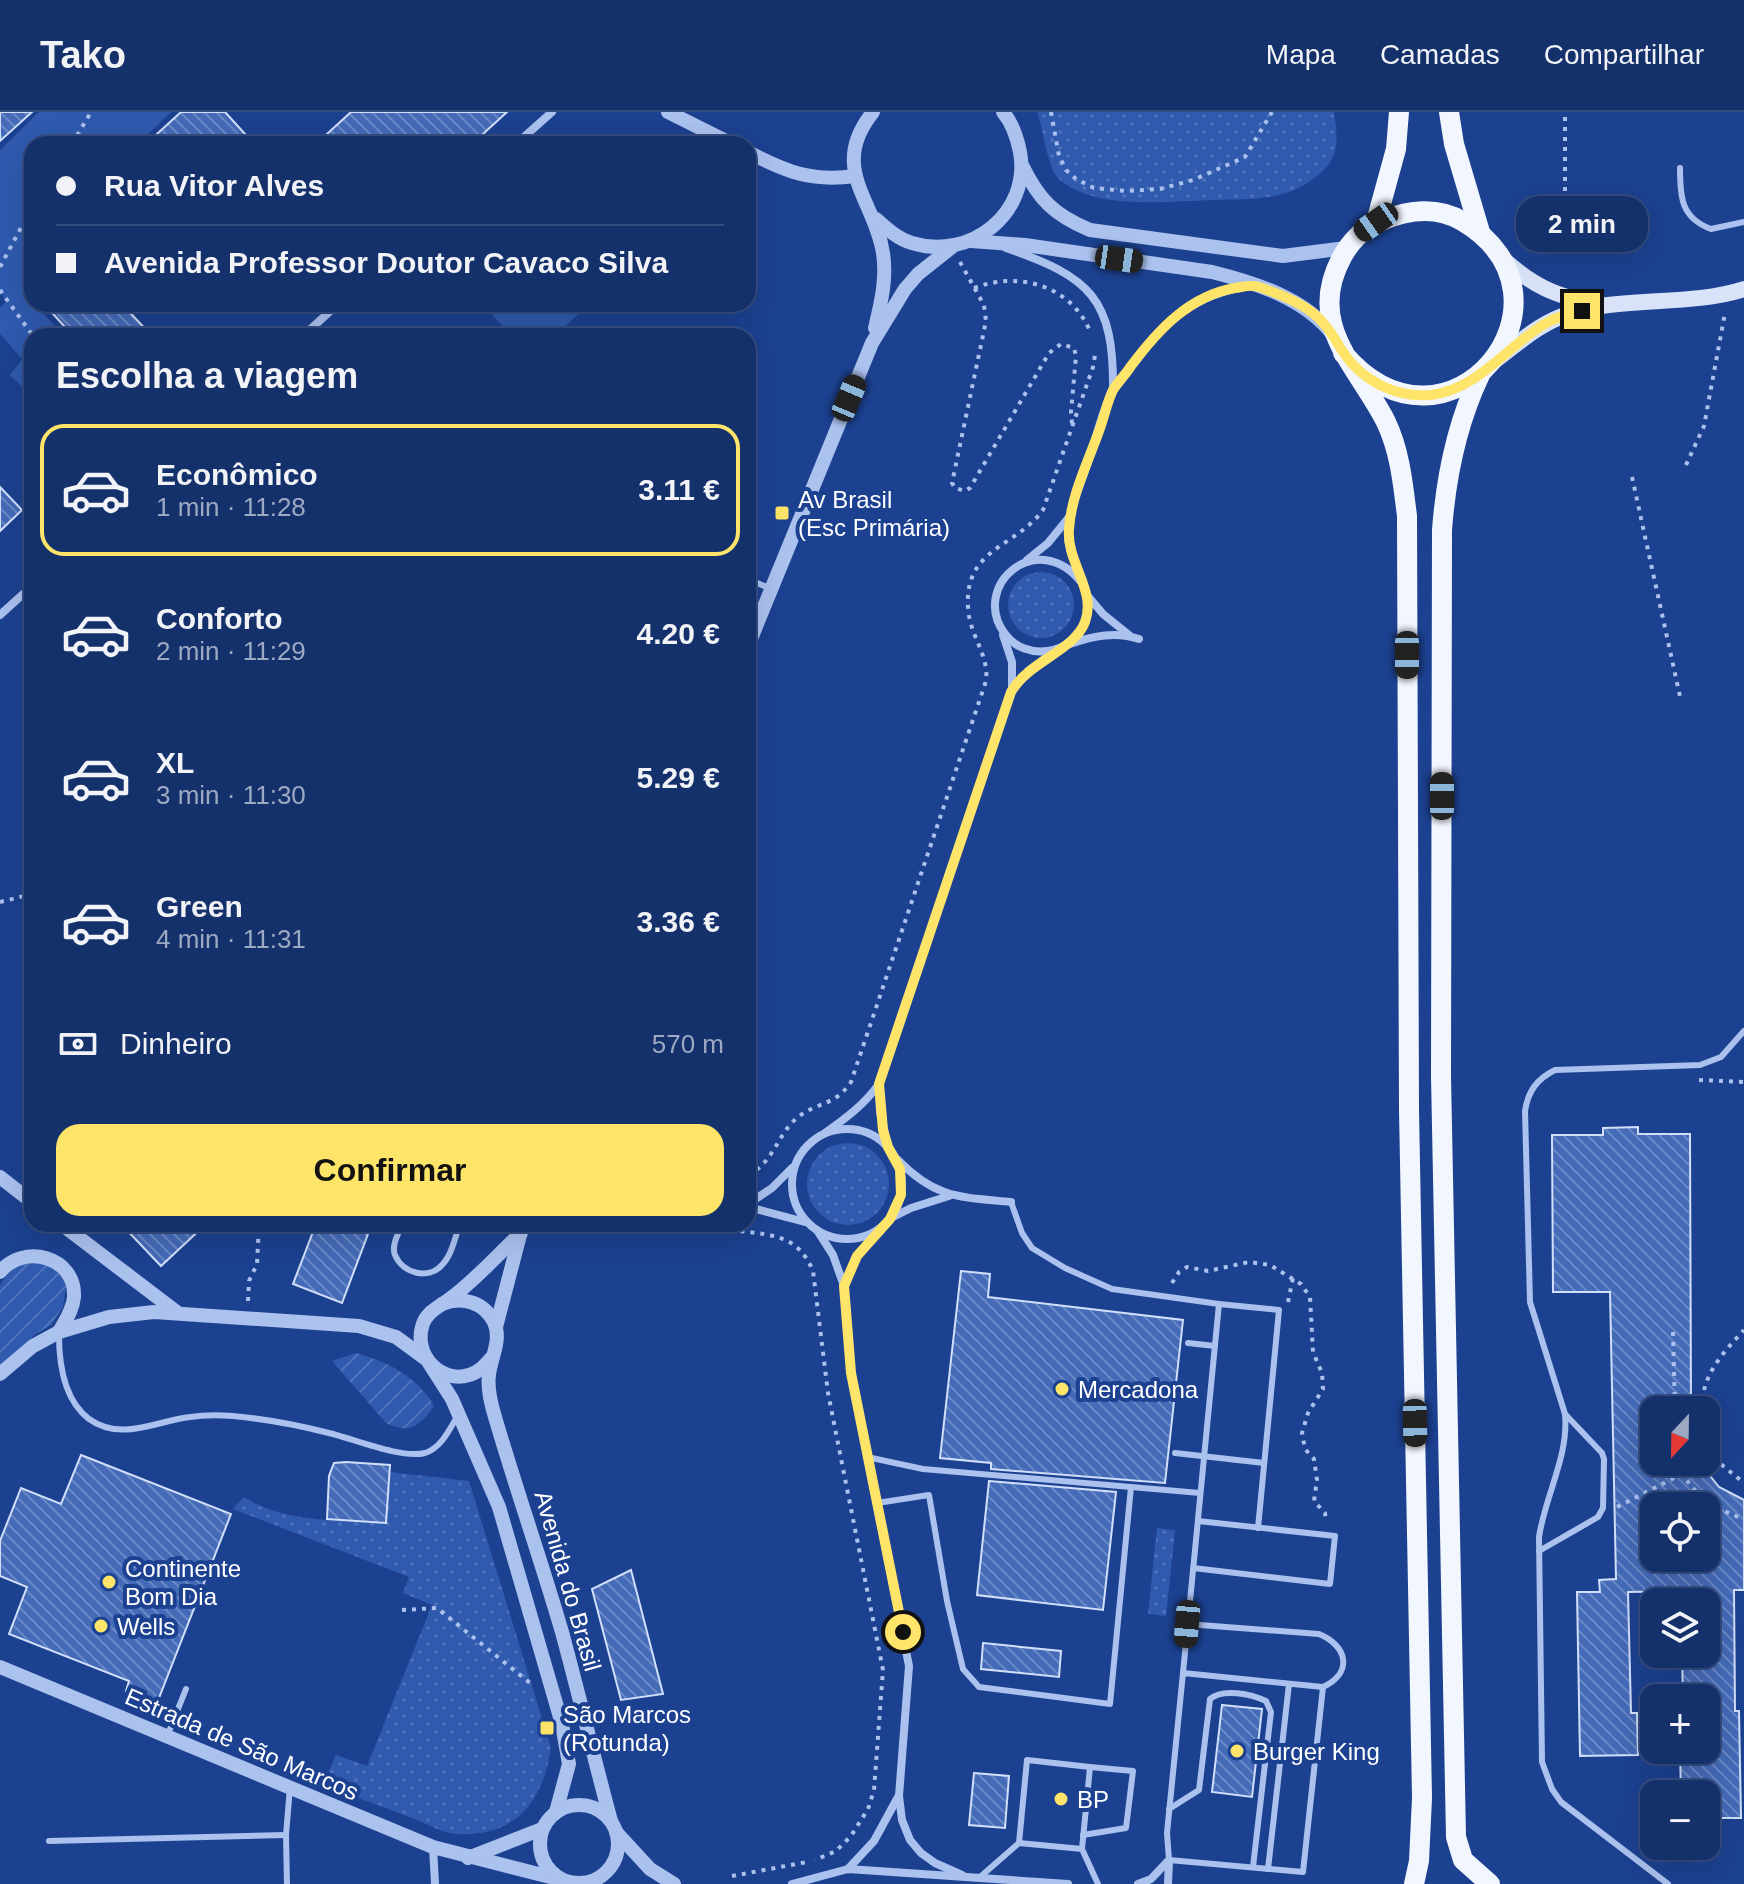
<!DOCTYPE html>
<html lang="pt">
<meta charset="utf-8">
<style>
:root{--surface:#15316c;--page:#223d74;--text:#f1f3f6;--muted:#9da9c2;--line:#344c7f;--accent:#fee569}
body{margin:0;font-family:Arial,sans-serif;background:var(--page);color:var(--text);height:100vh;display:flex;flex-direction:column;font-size:30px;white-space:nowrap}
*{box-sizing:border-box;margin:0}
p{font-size:26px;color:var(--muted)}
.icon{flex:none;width:44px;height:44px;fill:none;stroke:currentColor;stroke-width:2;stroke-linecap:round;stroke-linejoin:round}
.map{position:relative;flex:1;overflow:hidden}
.details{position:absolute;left:24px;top:216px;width:732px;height:904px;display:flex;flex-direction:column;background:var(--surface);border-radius:24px;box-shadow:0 8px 32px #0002,0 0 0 2px var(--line)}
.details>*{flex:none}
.top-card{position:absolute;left:24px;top:24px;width:732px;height:176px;border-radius:24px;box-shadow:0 8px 32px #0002,0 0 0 2px var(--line);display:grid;align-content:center;height:176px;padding:0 32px;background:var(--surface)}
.needle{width:52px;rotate:202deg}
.tools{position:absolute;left:1640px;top:1284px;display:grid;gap:16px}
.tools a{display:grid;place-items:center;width:80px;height:80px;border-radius:16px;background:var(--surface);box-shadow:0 8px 32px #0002,0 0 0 2px var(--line);font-size:40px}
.end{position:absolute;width:36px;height:36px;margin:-18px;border:10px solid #fee569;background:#111;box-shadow:0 0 0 4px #111}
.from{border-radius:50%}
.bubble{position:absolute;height:56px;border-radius:24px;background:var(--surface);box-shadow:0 8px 32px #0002,0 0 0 2px var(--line);font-size:26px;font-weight:800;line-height:56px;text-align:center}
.car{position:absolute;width:24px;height:48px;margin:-24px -12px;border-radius:10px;box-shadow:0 0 6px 2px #0007;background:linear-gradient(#222 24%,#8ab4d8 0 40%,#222 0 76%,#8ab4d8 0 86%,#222 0)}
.top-card b{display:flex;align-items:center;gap:28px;height:76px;font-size:30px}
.top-card b+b{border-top:2px solid var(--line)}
.top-card i{width:20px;height:20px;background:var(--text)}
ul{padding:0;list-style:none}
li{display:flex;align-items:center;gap:24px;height:132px;margin:0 16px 12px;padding:0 16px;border:4px solid transparent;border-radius:24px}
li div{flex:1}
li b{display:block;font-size:30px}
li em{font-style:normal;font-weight:800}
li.active{border-color:var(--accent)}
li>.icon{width:72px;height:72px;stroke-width:1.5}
h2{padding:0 32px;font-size:36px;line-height:96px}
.pay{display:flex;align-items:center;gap:20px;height:88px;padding:0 32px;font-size:30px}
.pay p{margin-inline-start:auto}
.primary-button{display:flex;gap:16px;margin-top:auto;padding:16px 32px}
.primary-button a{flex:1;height:92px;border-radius:24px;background:var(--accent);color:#111;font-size:32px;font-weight:800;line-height:92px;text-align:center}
header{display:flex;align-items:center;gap:48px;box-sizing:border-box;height:112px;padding:0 40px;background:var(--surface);border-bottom:2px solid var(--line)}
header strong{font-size:38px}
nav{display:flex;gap:44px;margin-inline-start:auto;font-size:28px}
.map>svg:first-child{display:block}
</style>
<header>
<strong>Tako</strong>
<nav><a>Mapa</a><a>Camadas</a><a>Compartilhar</a></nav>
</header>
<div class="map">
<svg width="1744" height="1772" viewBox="0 0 1744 1772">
<defs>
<pattern id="grass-dots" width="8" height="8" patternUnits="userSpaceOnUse" patternTransform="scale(2)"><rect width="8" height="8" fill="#2f5aae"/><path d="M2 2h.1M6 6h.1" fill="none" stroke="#4e73ba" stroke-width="1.8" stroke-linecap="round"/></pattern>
<pattern id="garden-furrows" width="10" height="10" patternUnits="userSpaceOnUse" patternTransform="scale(2)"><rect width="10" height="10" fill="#2f5aae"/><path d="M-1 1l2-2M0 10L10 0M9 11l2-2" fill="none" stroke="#4e73ba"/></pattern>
<pattern id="building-back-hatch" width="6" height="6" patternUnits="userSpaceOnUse" patternTransform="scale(2)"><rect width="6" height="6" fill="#446ab8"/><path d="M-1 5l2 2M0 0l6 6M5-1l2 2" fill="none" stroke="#6988c6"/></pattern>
</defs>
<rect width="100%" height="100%" fill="#1c4190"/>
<!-- grass -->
<g fill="url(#grass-dots)">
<path d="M 1037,0 L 1334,0 C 1336,18 1341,37 1328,53 C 1320,63 1306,73 1294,78 C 1269,89 1241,87 1215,88 C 1170,89 1097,99 1060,68 C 1047,58 1044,18 1037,0 Z"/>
<circle cx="1041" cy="493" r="33"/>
<circle cx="848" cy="1072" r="41"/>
<path d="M 390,1360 L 469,1369 L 551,1636 C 543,1689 516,1725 458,1722 C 445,1722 429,1713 417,1708 C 386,1696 354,1684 323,1673 L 336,1643 L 367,1654 L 432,1493 L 403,1481 L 409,1465 L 233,1397 L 244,1385 C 284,1411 340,1408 386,1411 Z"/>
<polygon points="1157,1416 1175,1418 1166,1504 1148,1502"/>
</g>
<!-- park -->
<g fill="#2f5aae">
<polygon points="39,0 171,0 138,32 32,32 32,192 41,192 38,196 64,224 32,224 32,284 10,263 22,247 0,222 0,195 6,190 0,178 0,38"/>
<polygon points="482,192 589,192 555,224 512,224"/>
</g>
<!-- garden -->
<g fill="url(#garden-furrows)">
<polygon points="41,1149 61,1162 66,1174 63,1195 51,1213 34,1223 0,1261 0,1173 12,1154"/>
<path d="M 356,1241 C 388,1250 417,1264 434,1294 C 420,1314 409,1323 386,1311 L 332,1249 Z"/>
</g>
<!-- building -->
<g fill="url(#building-back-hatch)" stroke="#d1dffa" stroke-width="2" fill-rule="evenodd">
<polygon points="0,0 32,0 0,29"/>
<polygon points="181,0 225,0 245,22 234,32 146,32"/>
<polygon points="351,0 507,0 472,32 316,32"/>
<polygon points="44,192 122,192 152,224 73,224"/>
<polygon points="0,375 22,398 0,419"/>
<path d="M 1638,1015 L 1638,1022 L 1690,1022 L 1691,1298 L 1654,1298 L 1654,1350 L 1699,1350 L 1719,1375 L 1744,1388 L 1744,1478 L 1734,1478 L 1735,1599 L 1739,1599 L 1741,1706 L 1706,1706 L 1706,1682 L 1681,1682 L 1680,1638 L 1706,1638 L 1706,1586 L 1683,1586 L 1682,1542 L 1706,1542 L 1706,1490 L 1681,1490 L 1681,1479 L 1628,1480 L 1631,1601 L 1637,1601 L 1638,1643 L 1580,1644 L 1577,1480 L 1600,1480 L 1599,1468 L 1616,1467 L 1610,1180 L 1553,1180 L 1552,1023 L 1603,1023 L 1603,1016 ZM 1654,1394 L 1706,1394 L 1706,1446 L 1654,1446 Z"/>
<polygon points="121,1112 206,1112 161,1154"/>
<polygon points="316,1112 364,1112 361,1119 368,1122 342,1191 293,1172"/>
<polygon points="961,1159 990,1162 988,1185 1183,1208 1165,1371 991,1357 991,1351 940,1346"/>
<polygon points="81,1343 231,1402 157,1591 126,1579 129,1569 9,1522 27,1475 0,1464 0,1429 21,1376 61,1392"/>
<polygon points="346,1350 390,1353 386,1411 327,1407 329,1364 334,1351"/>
<polygon points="989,1369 1116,1380 1103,1498 977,1483"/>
<polygon points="631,1458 663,1582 621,1588 592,1477"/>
<polygon points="983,1531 1061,1539 1059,1565 981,1557"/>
<polygon points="1222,1593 1262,1597 1252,1685 1212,1680"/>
<polygon points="974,1661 1009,1664 1005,1716 969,1713"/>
</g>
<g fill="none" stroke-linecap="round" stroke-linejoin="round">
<!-- path -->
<g stroke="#abc1ee" stroke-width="4" stroke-dasharray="4 6" stroke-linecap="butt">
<polyline points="1051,0 1059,44 1066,58 1076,67 1094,76 1126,79 1160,77 1193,68 1245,45 1272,0"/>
<polyline points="72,32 91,0"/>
<polyline points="1565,99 1565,0"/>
<polyline points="960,150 984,193 986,209 952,371 955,376 965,379 970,376 1049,241 1061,232 1074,236 1076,244 1071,300 1072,312"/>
<polyline points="0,155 32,95"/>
<path d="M 974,176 C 1019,159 1070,173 1090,219"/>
<polyline points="0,178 33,224"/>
<polyline points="1686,353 1704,314 1725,201"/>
<polyline points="1632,365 1681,589"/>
<polyline points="0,790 32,782"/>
<polyline points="1699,968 1744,970"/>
<path d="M 748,1063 C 774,1051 777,1022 798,1005 C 817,990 835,994 851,970 L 986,569 C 989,545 973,527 969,504 C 959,436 1015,437 1043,398 L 1093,255 L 1095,243"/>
<path d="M 734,1112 L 739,1119 C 773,1123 798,1123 813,1159 L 828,1281 L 883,1558 L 874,1678 L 868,1697 L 851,1724 L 836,1739 L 815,1748"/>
<polyline points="1172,1171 1179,1160 1187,1155 1208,1159 1249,1150 1270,1153 1301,1172 1310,1185 1313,1240 1322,1261 1323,1277 1308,1301 1302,1321 1305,1337 1314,1347 1317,1368 1314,1389 1325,1401 1326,1409"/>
<polyline points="248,1189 249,1169 257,1152 259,1112"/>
<polyline points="1288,1190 1293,1166"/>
<polyline points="1673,1220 1675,1298"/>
<path d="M 1702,1298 C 1701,1264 1722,1242 1744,1218"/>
<polyline points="1706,1327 1717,1349 1744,1371"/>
<path d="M 1679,1350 C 1686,1380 1717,1398 1744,1407"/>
<polyline points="1617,1395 1682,1362"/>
<polyline points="402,1498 437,1496 530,1571"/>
<polyline points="732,1764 807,1750"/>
</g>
<!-- service -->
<g stroke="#abc1ee" stroke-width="6">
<path d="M 1680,56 C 1680,85 1681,106 1711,117 L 1744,110"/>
<polyline points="748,467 771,477"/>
<polyline points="1011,1090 1022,1121 1032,1136 1065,1156 1112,1177 1219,1192"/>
<path d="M 402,1112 C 399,1121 391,1133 395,1143 C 403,1162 429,1168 442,1153 C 452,1143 455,1125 460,1112"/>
<path d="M 59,1223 C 59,1252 64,1288 89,1307 C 121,1330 156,1309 190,1305 C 203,1303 219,1303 233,1304 C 265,1307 298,1313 329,1321 C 354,1327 401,1347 425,1341 C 441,1336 449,1318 457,1305"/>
<polyline points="1188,1231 1215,1234"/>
<polyline points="1175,1341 1264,1351"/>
<polyline points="867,1345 923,1357 1200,1381"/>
<polyline points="877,1391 929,1383 947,1489 963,1557 979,1575 1110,1592 1131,1375"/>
<polyline points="1539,1439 1598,1405 1603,1396 1604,1347 1602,1341 1565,1302"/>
<polyline points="1193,1456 1330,1472 1335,1424 1198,1409"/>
<path d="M 1187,1512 L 1319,1522 C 1348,1534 1353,1561 1323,1575"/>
<polygon points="1183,1561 1323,1575 1303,1760 1169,1748 1167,1721"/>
<polyline points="1183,1561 1219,1192 1279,1198 1258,1416"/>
<polyline points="168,1622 186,1577"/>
<path d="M 1169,1697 L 1199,1678 L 1210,1587 C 1223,1576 1251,1582 1266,1589 L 1271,1600 L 1253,1755"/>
<polyline points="1083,1723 1126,1716 1133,1659 1090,1655"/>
<polyline points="49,1729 286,1723"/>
<polyline points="1019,1731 1082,1737"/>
<polyline points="1268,1757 1289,1572"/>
<polyline points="980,1765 1019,1731 1027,1648 1090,1655 1082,1737 1098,1772"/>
<polyline points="287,1772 286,1723 290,1675"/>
<path d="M 1668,1772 L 1561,1690 L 1552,1677 L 1542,1650 L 1539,1425 C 1545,1384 1569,1344 1565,1302 L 1530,1190 L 1525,999 C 1528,979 1537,967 1555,958 L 1700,953 L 1721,945 L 1744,919"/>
</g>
<!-- minor -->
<g stroke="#abc1ee" stroke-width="8">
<polyline points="516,32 552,0"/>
<path d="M 1006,136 C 1090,165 1114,186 1113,278"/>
<polyline points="303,224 338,192"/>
<polyline points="1027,448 1048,431 1070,404"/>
<path d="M 1082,471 C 1038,414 969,474 1005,522 C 1026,550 1071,543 1085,511 C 1097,481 1069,453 1068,423 C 1068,399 1080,375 1087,353 C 1096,329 1101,300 1113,278 C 1119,268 1128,258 1136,249 C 1168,206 1195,183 1248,174"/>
<polyline points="1087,483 1103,502 1129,523"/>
<polyline points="0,503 32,474"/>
<polyline points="1003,523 1012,550 1012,576"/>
<path d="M 1070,532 C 1093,524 1116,519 1139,527"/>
<polyline points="879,973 880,1000 888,1035"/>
<circle cx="847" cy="1072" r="55"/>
<path d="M 825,1021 C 846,1006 864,993 879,972 L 1011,580 L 1028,559 L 1054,540"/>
<path d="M 898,1048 C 936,1087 960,1085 1011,1090"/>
<polyline points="748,1092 772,1076 792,1056"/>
<polyline points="748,1095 805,1110"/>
<polyline points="891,1106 911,1096 949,1084"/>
<polyline points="817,1118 833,1143 844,1174 851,1261 909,1554 899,1684 902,1708 910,1728 921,1741 935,1751 962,1763"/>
<polyline points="845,1174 857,1144 876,1121"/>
<polyline points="433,1735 435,1772"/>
<polyline points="848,1757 874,1729 898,1685"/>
<polyline points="792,1772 848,1757 1068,1772"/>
<polyline points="1138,1772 1151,1767 1169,1748"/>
<polyline points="1168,1772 1169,1749"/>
</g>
<!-- tertiary -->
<g stroke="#abc1ee" stroke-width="14">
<polyline points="668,0 732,32"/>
<path d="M 873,0 C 828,56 875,88 883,141 C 887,167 881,191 875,216"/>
<path d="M 748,40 C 787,60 811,70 855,64"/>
<path d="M 1022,53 C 1039,88 1054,103 1090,118 L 1283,144 L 1346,136"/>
<path d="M 876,107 C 887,117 898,127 912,131 C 970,149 1031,101 1020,40 C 1017,25 1013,12 1003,0"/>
<path d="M 971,129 L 1025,133 L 1212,160 C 1256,171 1305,186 1334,224"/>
<polyline points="748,534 872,231 905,177 918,162 952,135"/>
<polyline points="0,1065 32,1090"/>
<polyline points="61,1112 178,1201"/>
<path d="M 0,1160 C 23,1131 76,1144 74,1185 C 73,1198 65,1209 59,1220"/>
<path d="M 442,1192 C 462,1184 484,1190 494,1210 C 502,1228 491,1245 489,1263 C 487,1277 491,1292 495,1305 C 516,1377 541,1448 562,1520 C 579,1583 594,1646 611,1709"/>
<polyline points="496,1215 520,1123"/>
<path d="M 493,1244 C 486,1252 480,1260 469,1263 C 441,1272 414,1243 422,1215 C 425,1202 436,1196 447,1189 C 475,1169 496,1144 521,1121"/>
<polyline points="429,1251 452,1287 499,1395 562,1612 569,1652 556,1700"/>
<polyline points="0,1262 33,1234 59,1220 109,1205 154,1200 359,1214 396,1225 426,1247"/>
<polyline points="0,1555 433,1735 562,1768"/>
<circle cx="579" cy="1732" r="39"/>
<polyline points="616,1720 650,1757 674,1772"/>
<polyline points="468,1746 542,1717"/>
</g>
<!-- secondary -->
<g stroke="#d8e3fa" stroke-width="16">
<path d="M 1502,146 C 1534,175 1554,183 1597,193"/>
<path d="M 1493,250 C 1515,234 1535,215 1560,205 C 1615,182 1685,196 1744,177"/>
</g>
<!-- primary -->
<g stroke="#f2f6ff" stroke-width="20">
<polyline points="1449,0 1454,32 1480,120"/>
<polyline points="1376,110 1396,37 1399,0"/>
<path d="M 1343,241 C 1448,365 1592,186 1462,109 C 1437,94 1407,98 1381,109 C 1364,115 1350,130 1342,145 C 1305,213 1358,254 1386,310 C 1400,339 1403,372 1407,404 L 1409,998 L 1422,1686 L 1419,1749 L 1414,1772"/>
<path d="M 1480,263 C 1457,311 1446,365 1442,418 L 1441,964 L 1456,1725 L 1463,1748 L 1490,1772"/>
</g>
</g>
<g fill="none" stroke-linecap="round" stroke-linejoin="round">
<!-- route -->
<path stroke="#fee569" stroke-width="10" d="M 903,1520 L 851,1261 L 844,1174 L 857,1144 L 890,1107 L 901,1083 L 900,1057 L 888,1035 L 883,1018 L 879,972 L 1011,580 C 1029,549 1074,539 1085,510 C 1097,479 1066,450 1069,417 C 1071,384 1088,350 1099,319 C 1104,306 1107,290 1113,278 C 1118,270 1126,262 1131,254 C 1158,218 1189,184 1235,176 C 1243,175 1251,172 1259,175 C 1277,181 1298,189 1313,201 C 1327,212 1334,226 1343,240 C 1362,269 1396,286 1431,283 C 1476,278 1506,236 1543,213 C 1555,205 1568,202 1582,199"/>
</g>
<!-- markers -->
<g fill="#fee569" stroke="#1c4190" stroke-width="3">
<rect x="774" y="393" width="16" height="16" rx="4"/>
<circle cx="1062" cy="1277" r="8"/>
<circle cx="109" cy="1470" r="8"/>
<circle cx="101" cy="1514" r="8"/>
<rect x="539" y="1608" width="16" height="16" rx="4"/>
<circle cx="1237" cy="1639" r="8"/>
<circle cx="1061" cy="1687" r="8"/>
</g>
<g text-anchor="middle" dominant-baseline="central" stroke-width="8" stroke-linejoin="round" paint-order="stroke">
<!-- poi labels -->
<g font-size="24" fill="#fff" stroke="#1c4190" text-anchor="start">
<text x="798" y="387">Av Brasil<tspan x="798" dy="28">(Esc Primária)</tspan></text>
<text x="1078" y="1277">Mercadona</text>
<text x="125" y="1456">Continente<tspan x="125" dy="28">Bom Dia</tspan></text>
<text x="117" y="1514">Wells</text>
<text x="563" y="1602">São Marcos<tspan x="563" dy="28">(Rotunda)</tspan></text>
<text x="1253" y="1639">Burger King</text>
<text x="1077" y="1687">BP</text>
</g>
<!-- street labels -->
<g font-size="24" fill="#fff" stroke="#1c4190">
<text transform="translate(568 1469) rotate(74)">Avenida do Brasil</text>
<text transform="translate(242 1632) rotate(23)">Estrada de São Marcos</text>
</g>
</g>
</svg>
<div class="tools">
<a><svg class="needle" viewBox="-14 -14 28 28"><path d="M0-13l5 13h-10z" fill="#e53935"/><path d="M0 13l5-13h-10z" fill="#9da9c2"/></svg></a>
<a><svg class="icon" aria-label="locate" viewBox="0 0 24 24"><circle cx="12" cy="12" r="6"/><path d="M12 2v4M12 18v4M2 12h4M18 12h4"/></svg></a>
<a><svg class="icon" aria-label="layers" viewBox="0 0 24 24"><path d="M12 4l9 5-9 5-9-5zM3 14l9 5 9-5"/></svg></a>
<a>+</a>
<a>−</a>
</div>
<i class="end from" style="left:903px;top:1520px"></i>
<i class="end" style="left:1582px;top:199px"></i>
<div class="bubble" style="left:1516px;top:84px;width:132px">2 min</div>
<i class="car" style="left:1376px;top:110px;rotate:235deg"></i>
<i class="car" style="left:1119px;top:147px;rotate:98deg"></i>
<i class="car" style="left:849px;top:286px;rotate:23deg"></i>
<i class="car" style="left:1407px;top:543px;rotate:180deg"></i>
<i class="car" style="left:1442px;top:684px;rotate:0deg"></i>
<i class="car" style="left:1415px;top:1311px;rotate:179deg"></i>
<i class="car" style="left:1187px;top:1512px;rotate:185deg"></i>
<div class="top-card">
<b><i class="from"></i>Rua Vitor Alves</b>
<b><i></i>Avenida Professor Doutor Cavaco Silva</b>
</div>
<section class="details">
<h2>Escolha a viagem</h2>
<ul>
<li class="active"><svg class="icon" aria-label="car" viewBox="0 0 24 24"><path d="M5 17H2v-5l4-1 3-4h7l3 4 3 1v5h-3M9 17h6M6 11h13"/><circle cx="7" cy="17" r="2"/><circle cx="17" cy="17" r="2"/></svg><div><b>Econômico</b><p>1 min · 11:28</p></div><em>3.11 €</em></li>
<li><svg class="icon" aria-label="car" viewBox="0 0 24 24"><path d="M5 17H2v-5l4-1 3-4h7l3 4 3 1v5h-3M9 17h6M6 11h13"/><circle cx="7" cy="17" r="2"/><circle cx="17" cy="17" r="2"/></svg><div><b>Conforto</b><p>2 min · 11:29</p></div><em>4.20 €</em></li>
<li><svg class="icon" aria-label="car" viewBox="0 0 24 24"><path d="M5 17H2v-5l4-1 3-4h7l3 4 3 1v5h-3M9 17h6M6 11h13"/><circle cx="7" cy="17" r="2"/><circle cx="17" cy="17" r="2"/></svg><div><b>XL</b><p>3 min · 11:30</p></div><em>5.29 €</em></li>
<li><svg class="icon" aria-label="car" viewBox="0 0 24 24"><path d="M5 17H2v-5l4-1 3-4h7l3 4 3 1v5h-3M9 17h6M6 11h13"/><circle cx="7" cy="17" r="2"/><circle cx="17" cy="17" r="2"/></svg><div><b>Green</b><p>4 min · 11:31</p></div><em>3.36 €</em></li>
</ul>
<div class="pay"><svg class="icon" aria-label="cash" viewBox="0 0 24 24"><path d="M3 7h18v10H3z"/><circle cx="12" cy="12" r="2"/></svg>Dinheiro<p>570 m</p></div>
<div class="primary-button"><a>Confirmar</a></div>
</section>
</div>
